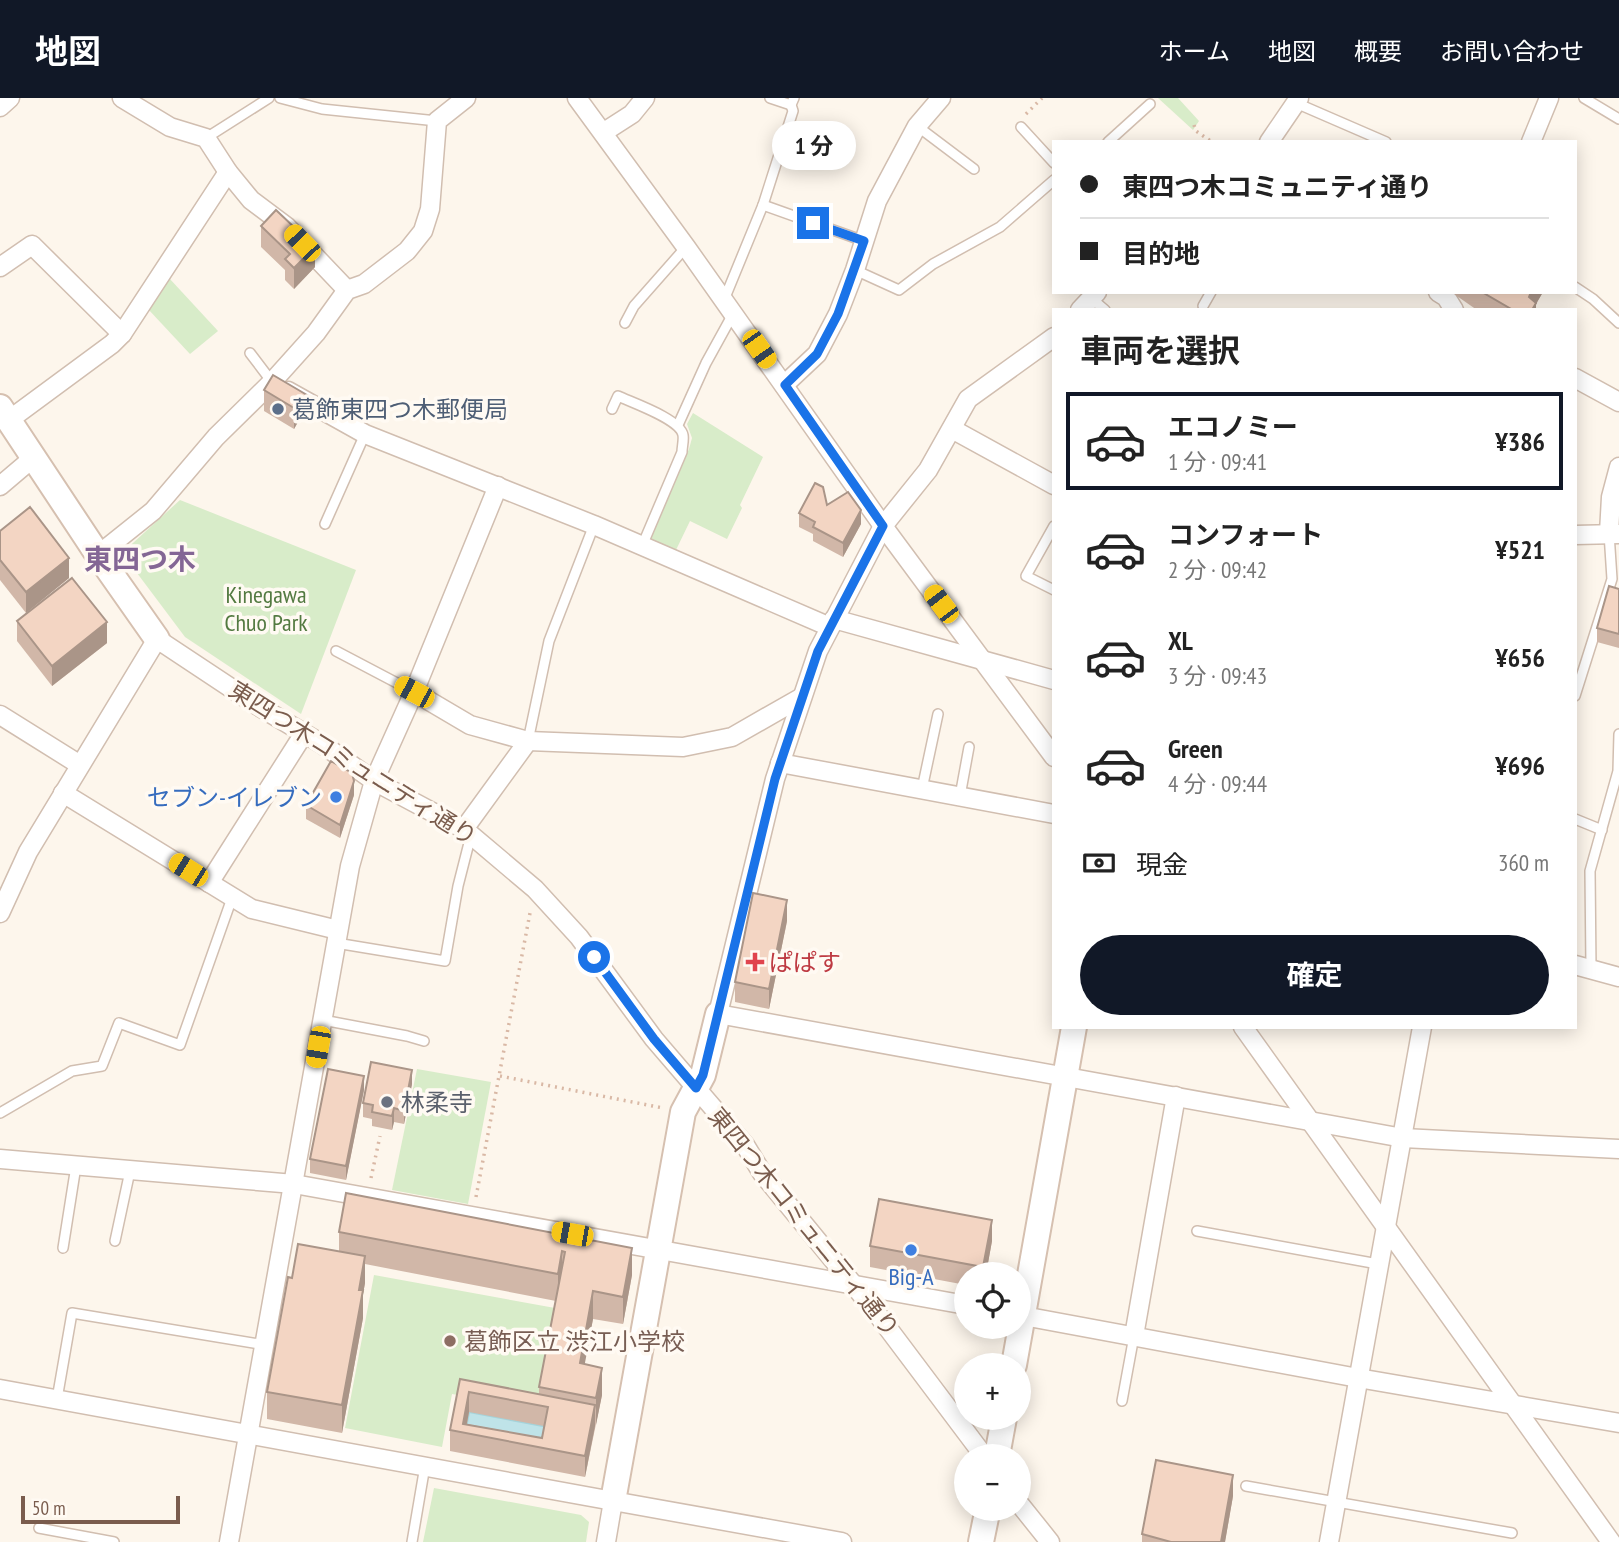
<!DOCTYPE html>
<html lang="ja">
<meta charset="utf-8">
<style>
:root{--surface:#fff;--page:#f6f6f6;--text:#222;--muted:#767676;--line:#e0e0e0;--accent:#111827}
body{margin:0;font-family:"PT Sans Narrow","Noto Sans JP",sans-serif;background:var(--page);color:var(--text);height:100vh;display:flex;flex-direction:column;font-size:26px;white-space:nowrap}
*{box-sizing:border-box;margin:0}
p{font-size:23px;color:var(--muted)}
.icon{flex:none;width:38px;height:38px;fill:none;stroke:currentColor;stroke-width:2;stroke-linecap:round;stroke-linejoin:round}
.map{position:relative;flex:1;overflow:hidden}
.side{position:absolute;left:1052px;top:210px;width:525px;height:721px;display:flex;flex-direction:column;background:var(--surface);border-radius:0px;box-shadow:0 4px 18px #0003}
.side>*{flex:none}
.guide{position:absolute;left:1052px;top:42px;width:525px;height:154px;border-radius:0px;box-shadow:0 4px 18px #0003;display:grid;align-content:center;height:154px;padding:0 28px;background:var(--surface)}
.tools{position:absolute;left:954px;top:1164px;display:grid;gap:14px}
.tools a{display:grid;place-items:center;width:77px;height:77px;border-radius:50%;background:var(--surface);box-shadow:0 4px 18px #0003;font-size:35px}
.scale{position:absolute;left:21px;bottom:18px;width:159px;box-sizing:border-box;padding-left:7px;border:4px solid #7a5c4d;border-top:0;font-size:19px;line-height:24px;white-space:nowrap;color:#7a5c4d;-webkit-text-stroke:5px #fffaf3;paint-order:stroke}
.end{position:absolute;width:32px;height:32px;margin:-16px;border:9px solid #1a73e8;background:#fff;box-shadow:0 0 0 4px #fff}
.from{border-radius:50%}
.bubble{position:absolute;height:49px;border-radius:24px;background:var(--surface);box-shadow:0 4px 18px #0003;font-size:23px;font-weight:700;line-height:49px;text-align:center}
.car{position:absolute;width:21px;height:42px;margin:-21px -10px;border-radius:9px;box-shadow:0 0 5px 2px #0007;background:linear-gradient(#f5c518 24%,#345 0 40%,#f5c518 0 76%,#345 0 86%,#f5c518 0)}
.guide b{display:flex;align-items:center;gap:24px;height:66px;font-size:26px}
.guide b+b{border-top:2px solid var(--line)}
.guide i{width:18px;height:18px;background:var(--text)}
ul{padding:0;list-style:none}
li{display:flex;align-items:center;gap:21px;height:98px;margin:0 14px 10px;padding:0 14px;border:4px solid transparent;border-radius:0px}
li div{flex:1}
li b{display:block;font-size:26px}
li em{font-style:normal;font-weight:700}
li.on{border-color:var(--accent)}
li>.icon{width:63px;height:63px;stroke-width:1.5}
h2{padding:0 28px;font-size:32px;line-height:84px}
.pay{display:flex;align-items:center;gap:18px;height:77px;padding:0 28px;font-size:26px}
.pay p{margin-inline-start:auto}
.button{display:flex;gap:14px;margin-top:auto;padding:14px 28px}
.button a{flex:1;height:80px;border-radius:42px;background:var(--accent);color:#fff;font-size:28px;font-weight:700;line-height:80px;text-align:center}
header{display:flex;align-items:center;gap:42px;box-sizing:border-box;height:98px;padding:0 35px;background:var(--accent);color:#fff}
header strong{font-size:33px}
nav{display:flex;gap:38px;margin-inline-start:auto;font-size:24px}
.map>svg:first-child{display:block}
</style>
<header>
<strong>地図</strong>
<nav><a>ホーム</a><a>地図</a><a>概要</a><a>お問い合わせ</a></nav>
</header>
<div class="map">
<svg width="1619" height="1444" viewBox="0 0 1619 1444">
<rect width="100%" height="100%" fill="#fdf6ec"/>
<!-- green -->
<g fill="#d8ecc9">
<polygon points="1158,0 1178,0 1199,23 1193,32"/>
<polygon points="169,180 218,233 190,256 148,211"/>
<polygon points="693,315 763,359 740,407 742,410 727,441 690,423 675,454 651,443 650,439 689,351 692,340 687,326"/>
<polygon points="180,402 356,472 301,616 185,539 122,455"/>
<polygon points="417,971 491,984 468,1106 392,1092"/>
<polygon points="374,1177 555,1210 536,1311 452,1296 442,1349 345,1330"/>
<polygon points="434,1390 581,1417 589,1424 586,1444 423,1444"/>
</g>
<!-- water -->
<polygon fill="#bfe3e8" stroke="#a5d3da" stroke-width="2" points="469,1314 548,1329 542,1361 463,1346"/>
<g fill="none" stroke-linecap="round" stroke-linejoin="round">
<!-- lane casing -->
<g stroke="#d1beb0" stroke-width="12">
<g id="lane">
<polyline points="280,0 322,11 437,23"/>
<polyline points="770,0 791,7"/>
<polyline points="1584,0 1619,21"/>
<polyline points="1296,5 1386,44"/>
<polyline points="917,28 974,71"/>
<polyline points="1021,29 1054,65"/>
<polyline points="206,40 269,0"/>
<polyline points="1108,44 1150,6"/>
<polyline points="763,107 864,143"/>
<polyline points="855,172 899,192 933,166 1000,129 1054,82"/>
<polyline points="1575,189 1593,201 1619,225"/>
<polyline points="1091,200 1105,212"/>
<polyline points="724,202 763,107 793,13 791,7 794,0"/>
<polyline points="1203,208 1211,194"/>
<polyline points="625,225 634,208 686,149"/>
<polyline points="250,255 272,284"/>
<path d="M 612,311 L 618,298 C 633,305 680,321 683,337 C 684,342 682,349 682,354 L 642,448"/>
<polyline points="678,327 706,265 733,216"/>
<polyline points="325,426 365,336"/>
<polyline points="1054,428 1026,478 1054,492"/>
<polyline points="336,553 414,594"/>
<polyline points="1575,598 1612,481 1609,435"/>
<polyline points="528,643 549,543 594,427"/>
<polyline points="922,691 938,616"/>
<polyline points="960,698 969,649"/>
<polyline points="1575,721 1602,732"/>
<polyline points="336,845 445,863 458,788 471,737"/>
<polyline points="1591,871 1590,773 1618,673 1619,636"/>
<polyline points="323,922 407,938 424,943"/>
<polyline points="0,1015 72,973 102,968 119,925 180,947 232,800"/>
<polyline points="1197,1133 1378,1166"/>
<polyline points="115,1143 130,1073"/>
<polyline points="63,1150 76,1068"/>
<polyline points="57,1301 72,1215 265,1247"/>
<polyline points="1122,1303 1134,1238"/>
<polyline points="1246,1388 1512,1435"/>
<polyline points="39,1430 114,1444"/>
<polyline points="412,1444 425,1368"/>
</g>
</g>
<!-- street casing -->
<g stroke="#d1beb0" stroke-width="21">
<g id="street">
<polyline points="122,0 170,29 206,40 228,74 251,102 287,129 347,192"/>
<polyline points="577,0 686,149 883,428 1054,659"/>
<polyline points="0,9 10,0"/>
<polyline points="604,34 632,16 645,0"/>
<polyline points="1269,44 1299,0"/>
<polyline points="1531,44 1549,0"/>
<polyline points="0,169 32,147 122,236"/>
<polyline points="1438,194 1446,199 1454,212"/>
<polyline points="1080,212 1097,194"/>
<polyline points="1054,239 968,301 928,372 883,428 818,553 775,681 718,916 1403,1040 1619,1051"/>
<polyline points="1575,280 1619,304"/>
<polyline points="784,287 817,256 838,216 855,172 877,103 917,28 941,0"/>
<polyline points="288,293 365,336 594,427 830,529"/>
<polyline points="9,322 112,246 122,236 228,74"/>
<polyline points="952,331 1054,387"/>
<polyline points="0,388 33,360"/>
<polyline points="1609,435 1611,399 1619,369"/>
<polyline points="1575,437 1619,436"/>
<polyline points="98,457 153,413 216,339 272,284 316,235 347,192 364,186 407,153 423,133 430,111 437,23 466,0"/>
<polyline points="834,521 1054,582"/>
<polyline points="414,594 470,627 528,643 683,649 732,639 802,599"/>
<polyline points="0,617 80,667"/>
<polyline points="780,665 1054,716"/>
<polyline points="63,695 252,811 338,832"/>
<polyline points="464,731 528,643"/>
<polyline points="209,785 303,637"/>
<polyline points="0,815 28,754 157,541 255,606 322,646 374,683 464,731 535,791 579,839 654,941 745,1047 762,1075 875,1213 984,1358"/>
<polyline points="1575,867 1619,879"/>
<polyline points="1243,929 1611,1444"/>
<polyline points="0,1061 294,1086 966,1207"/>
<polyline points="1018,1217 1358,1280 1619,1325"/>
<polyline points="1134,1238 1176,998"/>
<polyline points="0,1291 613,1403"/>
<polyline points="1018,1404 1050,1444"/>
<polyline points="229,1444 350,768 374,683 414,594 498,388"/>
<polyline points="606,1444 613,1403 842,1444"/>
<polyline points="1329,1444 1422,929"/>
</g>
</g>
<!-- secondary casing -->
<g stroke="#d6c0b0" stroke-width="28">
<g id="secondary">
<polyline points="0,309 98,457 157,541"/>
<polyline points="1014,1267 1074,929"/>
<polyline points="997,1358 1004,1320"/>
<polyline points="613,1403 683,1014 703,977 718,916"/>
<polyline points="981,1444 988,1410"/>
</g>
</g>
<!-- path -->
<g stroke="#d9b8a5" stroke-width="3.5" stroke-dasharray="2 5" stroke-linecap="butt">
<polyline points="1026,16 1042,0"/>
<polyline points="1194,27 1196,33 1212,44"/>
<polyline points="500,978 663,1010"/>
<polyline points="371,1080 380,1038"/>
<polyline points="476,1099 530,815"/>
</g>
<!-- lane -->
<use href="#lane" stroke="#fff" stroke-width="9"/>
<!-- street -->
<use href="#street" stroke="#fff" stroke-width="18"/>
<!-- secondary -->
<use href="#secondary" stroke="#fff" stroke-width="24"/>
</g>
<!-- wall -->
<g fill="#d1b7a8" fill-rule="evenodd">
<polygon points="261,128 315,169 294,191 285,182 285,172 261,149"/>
<polygon points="1454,194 1543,194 1536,206 1536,212 1477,212 1454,196"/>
<polygon points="264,292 307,297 307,318 303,324 299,322 294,331 264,313"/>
<polygon points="827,407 861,426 843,459 813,443 813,436 799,429 799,415"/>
<polygon points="0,433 69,480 26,515 0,482"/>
<polygon points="1619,491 1619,550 1597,544 1597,530"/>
<polygon points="17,523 107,545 52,588 17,543"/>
<polygon points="354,697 340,740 306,721 306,707"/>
<polygon points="787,823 769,911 735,904 735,884"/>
<polygon points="412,986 404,1026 394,1024 392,1032 372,1028 372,1021 363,1019 363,1005"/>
<polygon points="364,992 346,1082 310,1075 310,1061"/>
<path d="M 339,1134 L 632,1150 L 632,1177 L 623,1226 L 593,1221 L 584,1266 L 602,1297 L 585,1379 L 450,1353 L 450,1332 L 460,1281 L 539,1296 L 539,1289 L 556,1203 L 365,1166 L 365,1185 L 363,1196 L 363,1220 L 342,1335 L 267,1321 L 267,1294 L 292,1180 L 339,1153 ZM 469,1314 L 544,1328 L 542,1340 L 467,1326 Z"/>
<polygon points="992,1143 986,1176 966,1176 966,1187 870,1169 870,1148"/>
<polygon points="1233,1398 1225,1444 1142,1444 1142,1436"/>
</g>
<!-- shaded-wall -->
<g fill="#aa9588">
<polygon points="315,149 315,169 294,191 294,170"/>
<polygon points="1531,194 1543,194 1536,206 1536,212 1529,212 1529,199"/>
<polygon points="307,297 307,318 303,324 303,304"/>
<polygon points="299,302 299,322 294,331 294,310"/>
<polygon points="861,412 861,426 843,459 843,445"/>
<polygon points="69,460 69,480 26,515 26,494"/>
<polygon points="107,524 107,545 52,588 52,568"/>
<polygon points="354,683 354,697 340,740 340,727"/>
<polygon points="787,802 787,823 769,911 769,891"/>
<polygon points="412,972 412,986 404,1026 404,1013"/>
<polygon points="364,978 364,992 346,1082 346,1068"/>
<polygon points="394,1010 394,1024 392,1032 392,1018"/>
<polygon points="992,1122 992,1143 986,1176 983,1176 983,1169"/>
<polygon points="632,1150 632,1177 623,1226 623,1199"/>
<polygon points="562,1153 562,1180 558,1203 558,1176"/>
<polygon points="365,1158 365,1185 363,1196 363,1220 342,1335 342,1307 359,1192"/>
<polygon points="593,1193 593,1221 580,1292 580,1265"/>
<polygon points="602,1270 602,1297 596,1327 596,1300"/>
<polygon points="469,1294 469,1314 465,1335 463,1326"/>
<polygon points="595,1307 595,1328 585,1379 585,1358"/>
<polygon points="1233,1377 1233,1398 1225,1444 1221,1444"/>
</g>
<!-- building -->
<g fill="#f3d5c3" stroke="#aa9588" stroke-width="2" fill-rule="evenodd">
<polygon points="276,112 315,149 294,170 285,161 290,156 261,128"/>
<polygon points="1482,194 1531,194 1529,199 1536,205 1532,212 1513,212"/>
<polygon points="273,277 307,297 303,304 299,302 294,310 264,292"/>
<polygon points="815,385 823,389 827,407 848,394 861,412 843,445 813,429 815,424 799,415"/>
<polygon points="30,409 69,460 26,494 0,462 0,433"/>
<polygon points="72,480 107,524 52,568 17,523"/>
<polygon points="1609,488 1619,491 1619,536 1597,530"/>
<polygon points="331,663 352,675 354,683 340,727 306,707"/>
<polygon points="753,795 787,802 769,891 735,884"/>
<polygon points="371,964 412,972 404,1013 394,1010 392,1018 372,1014 373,1007 363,1005"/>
<polygon points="328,971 364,978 346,1068 310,1061"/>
<polygon points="346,1095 632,1150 623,1199 593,1193 580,1265 602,1270 596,1300 539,1289 565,1154 562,1153 558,1176 339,1134"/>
<polygon points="879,1101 992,1122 983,1169 870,1148"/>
<polygon points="298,1146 365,1158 359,1192 363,1192 342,1307 267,1294 288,1179 292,1180"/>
<path d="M 460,1281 L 595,1307 L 585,1358 L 450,1332 ZM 469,1294 L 548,1309 L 542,1340 L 463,1326 Z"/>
<polygon points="1156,1362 1233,1377 1221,1444 1171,1444 1142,1436"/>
</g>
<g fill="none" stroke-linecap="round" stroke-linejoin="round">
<!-- route -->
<polyline stroke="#1a73e8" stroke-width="9" points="594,859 654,941 696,990 703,977 775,681 818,553 883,428 785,287 817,256 838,216 864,143 813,125"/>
</g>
<!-- markers -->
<circle fill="#5c6f8a" stroke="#fffaf3" stroke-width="2.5" cx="278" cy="311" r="7"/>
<g fill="#3f7fe0" stroke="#fffaf3" stroke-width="2.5">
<circle cx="336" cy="699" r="7"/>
<circle cx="911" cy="1152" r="7"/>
</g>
<path fill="#e0444e" stroke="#fffaf3" stroke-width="2.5" d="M751.5 853.5h7v7h7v7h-7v7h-7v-7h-7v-7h7z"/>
<circle fill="#6b7280" stroke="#fffaf3" stroke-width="2.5" cx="387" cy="1004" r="7"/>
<circle fill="#8d6e63" stroke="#fffaf3" stroke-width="2.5" cx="450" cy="1243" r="7"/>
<g text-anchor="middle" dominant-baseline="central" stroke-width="7" stroke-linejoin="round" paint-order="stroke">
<!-- service labels -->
<g font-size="24" fill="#4e5e75" stroke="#fffaf3" text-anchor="start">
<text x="292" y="311">葛飾東四つ木郵便局</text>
</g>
<!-- park labels -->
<g font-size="24" fill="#537a41" stroke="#fffaf3">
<text x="266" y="496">Kinegawa<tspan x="266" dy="28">Chuo Park</tspan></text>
</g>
<!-- street labels -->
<g font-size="24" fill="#7a5c4d" stroke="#fffaf3">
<text transform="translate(353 665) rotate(32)">東四つ木コミュニティ通り</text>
<text transform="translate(804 1124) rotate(51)">東四つ木コミュニティ通り</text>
</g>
<!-- shop labels -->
<g font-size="24" fill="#366cbe" stroke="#fffaf3" text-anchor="end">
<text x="322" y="699">セブン-イレブン</text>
<text x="911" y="1178" text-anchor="middle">Big-A</text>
</g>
<!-- health labels -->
<g font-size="24" fill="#be3a42" stroke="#fffaf3" text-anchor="start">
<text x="769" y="864">ぱぱす</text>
</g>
<!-- worship labels -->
<g font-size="24" fill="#5b616d" stroke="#fffaf3" text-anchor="start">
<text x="401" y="1004">林柔寺</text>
</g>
<!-- education labels -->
<g font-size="24" fill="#785e54" stroke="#fffaf3" text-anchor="start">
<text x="464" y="1243">葛飾区立 渋江小学校</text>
</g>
<!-- quarter labels -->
<g font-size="28" font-weight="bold" fill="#846695" stroke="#fffaf3">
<text x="140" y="460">東四つ木</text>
</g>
</g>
</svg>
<div class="tools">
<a><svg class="icon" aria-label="locate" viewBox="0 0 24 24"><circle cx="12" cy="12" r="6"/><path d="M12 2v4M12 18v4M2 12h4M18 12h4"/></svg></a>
<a>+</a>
<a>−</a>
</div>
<div class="scale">50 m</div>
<i class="end from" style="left:594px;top:859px"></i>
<i class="end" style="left:813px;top:125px"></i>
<div class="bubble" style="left:772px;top:23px;width:84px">1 分</div>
<i class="car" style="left:302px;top:145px;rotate:316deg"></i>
<i class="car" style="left:759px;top:251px;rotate:145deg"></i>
<i class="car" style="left:941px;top:506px;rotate:323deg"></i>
<i class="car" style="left:414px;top:594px;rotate:298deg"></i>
<i class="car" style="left:188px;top:772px;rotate:302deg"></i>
<i class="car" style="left:318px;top:949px;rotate:190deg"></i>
<i class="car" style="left:572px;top:1136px;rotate:280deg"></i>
<div class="guide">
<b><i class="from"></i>東四つ木コミュニティ通り</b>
<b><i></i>目的地</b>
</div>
<section class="side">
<h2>車両を選択</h2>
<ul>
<li class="on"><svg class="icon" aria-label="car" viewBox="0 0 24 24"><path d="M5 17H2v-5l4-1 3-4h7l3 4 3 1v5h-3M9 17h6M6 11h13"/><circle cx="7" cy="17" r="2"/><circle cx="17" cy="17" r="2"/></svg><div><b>エコノミー</b><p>1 分 · 09:41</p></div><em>¥386</em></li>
<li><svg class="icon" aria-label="car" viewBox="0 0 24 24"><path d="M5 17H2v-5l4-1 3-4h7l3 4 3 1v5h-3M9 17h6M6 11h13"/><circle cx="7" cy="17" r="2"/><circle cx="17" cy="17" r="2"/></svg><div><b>コンフォート</b><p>2 分 · 09:42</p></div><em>¥521</em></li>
<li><svg class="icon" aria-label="car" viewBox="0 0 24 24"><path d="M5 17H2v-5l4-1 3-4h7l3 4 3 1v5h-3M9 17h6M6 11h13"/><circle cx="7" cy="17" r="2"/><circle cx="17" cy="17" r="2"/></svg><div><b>XL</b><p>3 分 · 09:43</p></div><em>¥656</em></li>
<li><svg class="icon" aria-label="car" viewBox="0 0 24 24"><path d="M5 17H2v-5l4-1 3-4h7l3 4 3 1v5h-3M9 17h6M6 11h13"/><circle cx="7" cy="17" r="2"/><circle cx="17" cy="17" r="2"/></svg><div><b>Green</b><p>4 分 · 09:44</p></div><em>¥696</em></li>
</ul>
<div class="pay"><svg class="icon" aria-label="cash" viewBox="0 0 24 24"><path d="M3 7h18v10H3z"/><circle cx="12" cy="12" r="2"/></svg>現金<p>360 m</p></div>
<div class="button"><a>確定</a></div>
</section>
</div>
